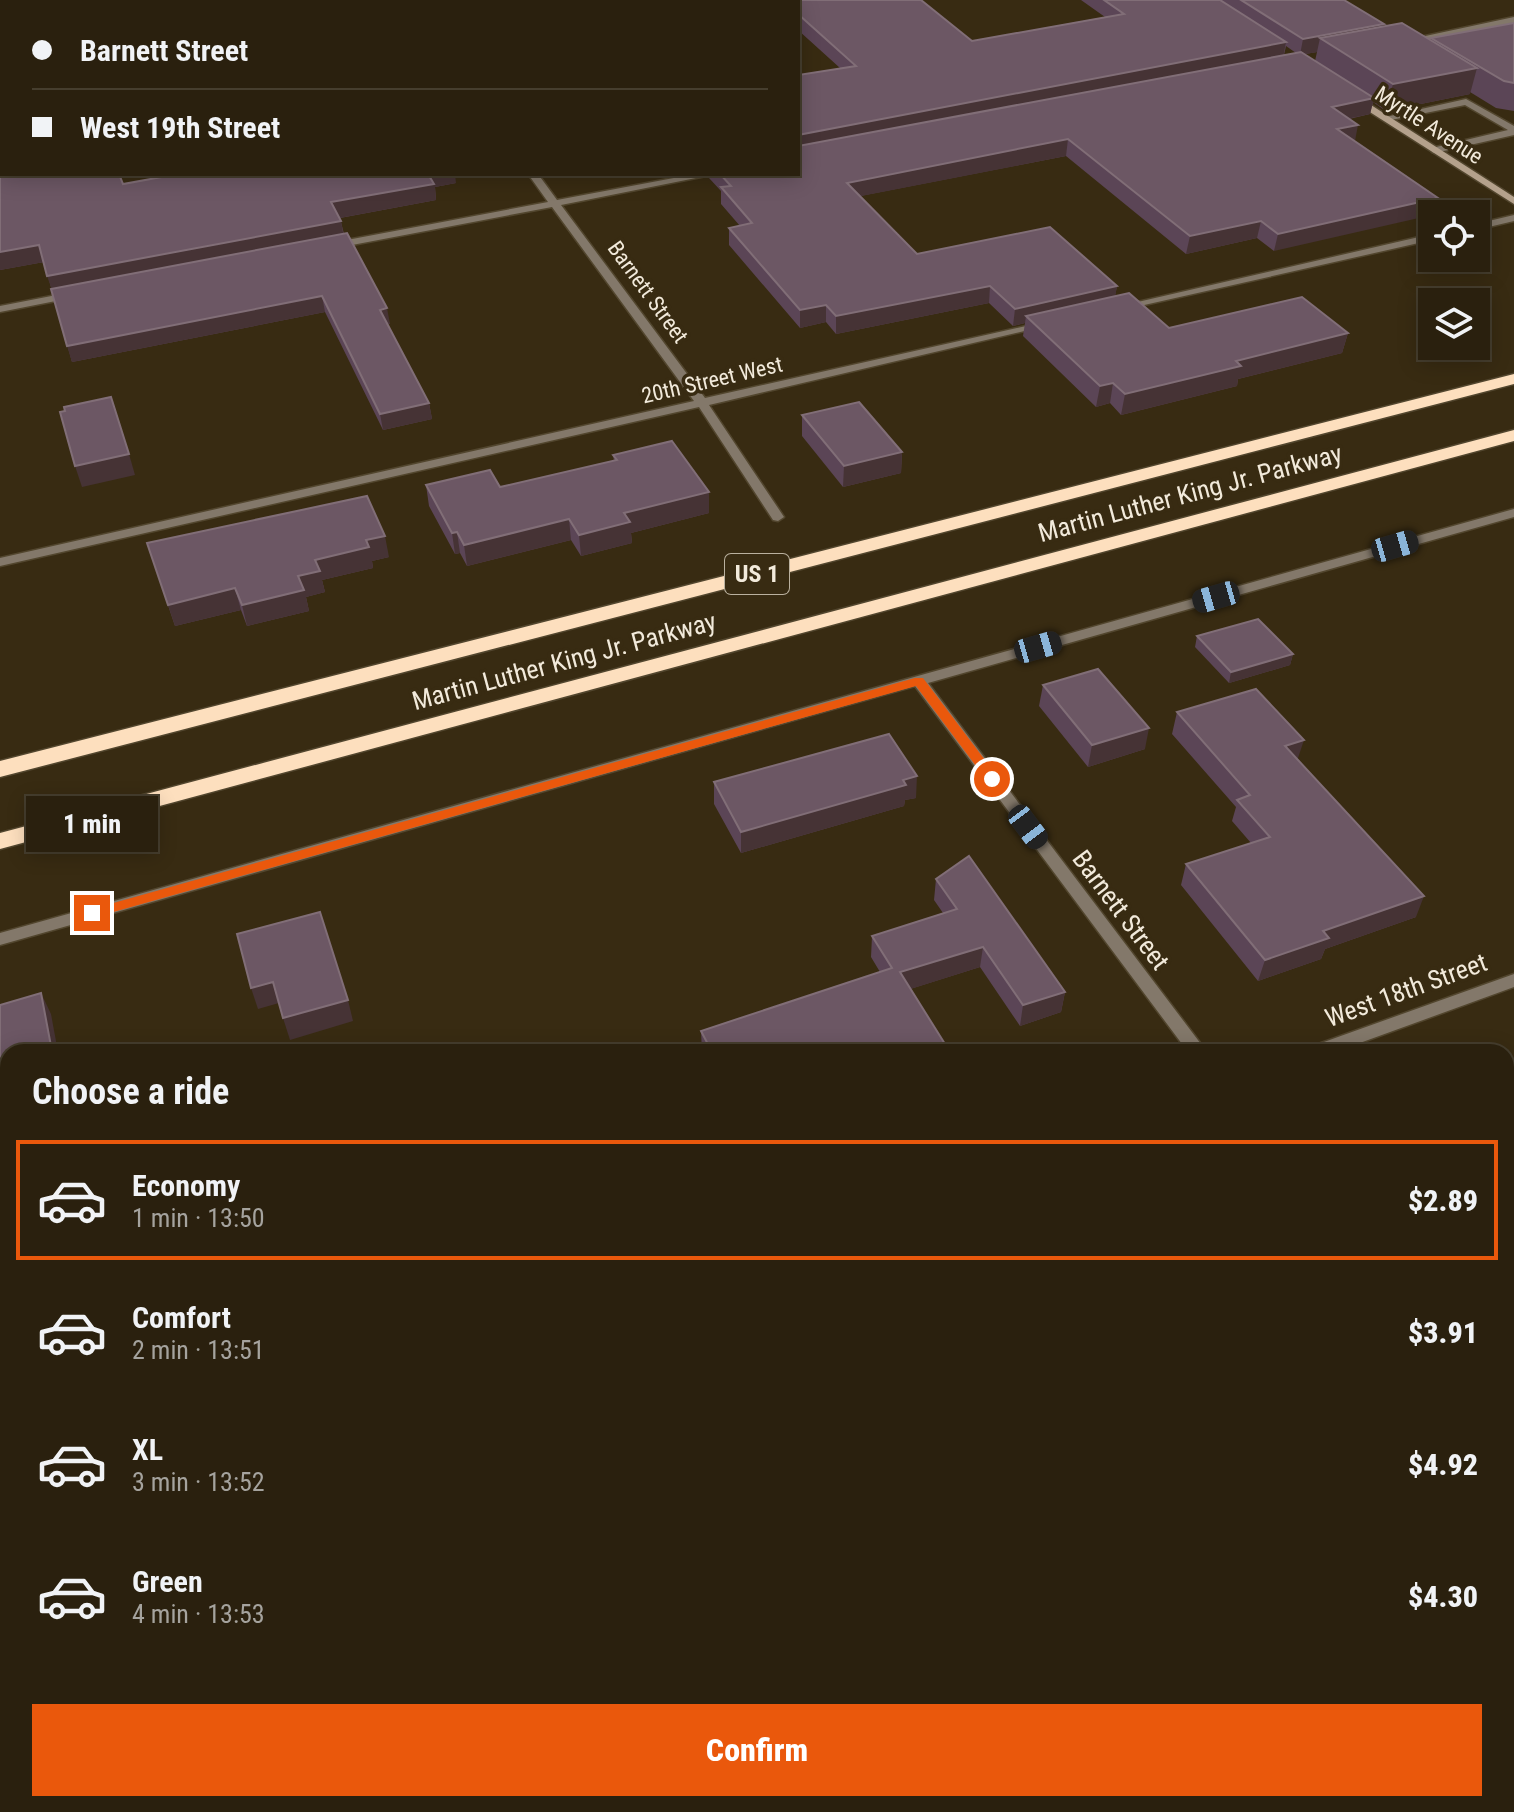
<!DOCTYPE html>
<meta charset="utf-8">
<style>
:root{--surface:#2a200e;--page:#362d1c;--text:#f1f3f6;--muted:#a5a39e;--line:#463e2e;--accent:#ea580c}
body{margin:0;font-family:"Roboto Condensed",sans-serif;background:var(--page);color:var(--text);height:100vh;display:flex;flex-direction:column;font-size:30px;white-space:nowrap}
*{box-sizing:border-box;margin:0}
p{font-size:26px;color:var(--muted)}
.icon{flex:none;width:44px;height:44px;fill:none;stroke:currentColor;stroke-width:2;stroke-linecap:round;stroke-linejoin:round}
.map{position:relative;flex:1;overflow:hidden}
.panel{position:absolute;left:0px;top:1044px;width:1514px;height:768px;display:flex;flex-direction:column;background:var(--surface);border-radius:24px 24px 0 0;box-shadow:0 4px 20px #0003,0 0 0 2px var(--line)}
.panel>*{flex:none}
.hud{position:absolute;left:0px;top:0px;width:800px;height:176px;box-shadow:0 4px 20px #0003,0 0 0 2px var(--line);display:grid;align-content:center;height:176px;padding:0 32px;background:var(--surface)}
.tools{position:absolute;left:1418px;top:200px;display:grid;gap:16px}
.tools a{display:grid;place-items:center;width:72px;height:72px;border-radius:0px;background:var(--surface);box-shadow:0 4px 20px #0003,0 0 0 2px var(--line);font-size:40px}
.end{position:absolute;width:36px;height:36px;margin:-18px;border:10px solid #ea580c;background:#fff;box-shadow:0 0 0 4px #fff}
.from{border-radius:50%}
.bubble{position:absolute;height:56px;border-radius:0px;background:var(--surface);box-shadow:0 4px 20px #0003,0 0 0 2px var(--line);font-size:26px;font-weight:800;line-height:56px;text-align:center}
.car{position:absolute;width:24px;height:48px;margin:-24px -12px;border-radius:10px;box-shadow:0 0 6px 2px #0007;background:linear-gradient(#222 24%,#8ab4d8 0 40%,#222 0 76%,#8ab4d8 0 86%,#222 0)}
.hud b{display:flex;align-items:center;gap:28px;height:76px;font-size:30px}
.hud b+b{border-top:2px solid var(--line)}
.hud i{width:20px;height:20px;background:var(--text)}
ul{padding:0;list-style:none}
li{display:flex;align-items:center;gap:24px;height:120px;margin:0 16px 12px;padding:0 16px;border:4px solid transparent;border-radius:0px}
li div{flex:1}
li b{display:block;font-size:30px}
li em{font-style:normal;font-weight:800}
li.active{border-color:var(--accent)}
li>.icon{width:72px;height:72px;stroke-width:1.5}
h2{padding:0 32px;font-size:36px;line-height:96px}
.cta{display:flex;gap:16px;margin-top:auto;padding:16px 32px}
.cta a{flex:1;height:92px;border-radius:0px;background:var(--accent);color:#fff;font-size:32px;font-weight:800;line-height:92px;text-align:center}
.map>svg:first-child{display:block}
</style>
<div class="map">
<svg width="1514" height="1812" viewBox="0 0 1514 1812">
<rect width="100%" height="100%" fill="#382b12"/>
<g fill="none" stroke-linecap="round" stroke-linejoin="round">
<!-- lane casing -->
<g stroke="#52462e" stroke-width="3">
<polygon id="lane" points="1466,99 1514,126 1514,135 1435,153 1432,152 1432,148 1508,130 1465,105 1386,121 1381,118"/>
</g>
<!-- street casing -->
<g stroke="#52462e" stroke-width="3">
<g id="street">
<polygon points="397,0 406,0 407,2 398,2"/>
<polygon points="1514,17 1514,23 1406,44 1402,41"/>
<polygon points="528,174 538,174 557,200 695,174 716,174 561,205 705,398 1044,322 1050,325 709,405 784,517 778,521 773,520 699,407 0,566 0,558 694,401 552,207 331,249 326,246 331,243 548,202"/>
<polygon points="1514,215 1514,221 1476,230 1476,224"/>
<polygon points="1432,234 1432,240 1122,310 1116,307"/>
<polygon points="72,292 77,295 76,297 0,312 0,306"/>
<polygon points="1514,509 1514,517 928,683 1207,1052 1188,1052 915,686 0,945 0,933"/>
<polygon points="1514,974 1514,987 1335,1052 1307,1052 1310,1047"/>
<polygon points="8,1520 8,1540 0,1542 0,1522"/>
</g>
</g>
<!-- secondary casing -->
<g stroke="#52462e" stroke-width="3">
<polygon id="secondary" points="1351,96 1357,96 1514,197 1514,204 1351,100"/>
</g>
<!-- highway casing -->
<g stroke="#52462e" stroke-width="3">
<g id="highway">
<polygon points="1514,374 1514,384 0,777 0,761"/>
<polygon points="1514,430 1514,441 0,849 0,833"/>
</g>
</g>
<!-- lane -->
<use href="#lane" fill="#83786a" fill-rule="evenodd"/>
<!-- street -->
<use href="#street" fill="#83786a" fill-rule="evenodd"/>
<!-- secondary -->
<use href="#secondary" fill="#b4a18c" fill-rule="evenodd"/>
<!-- highway -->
<use href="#highway" fill="#fddfbe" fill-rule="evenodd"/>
<!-- rail casing -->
<g stroke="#d1c8b7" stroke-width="11">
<g id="rail">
<polyline points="1506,1565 1514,1563"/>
<polyline points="749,1812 773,1804"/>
</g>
</g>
<!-- rail -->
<use href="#rail" stroke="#382b12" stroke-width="8" stroke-dasharray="23" stroke-linecap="butt"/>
</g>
<!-- wall -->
<g fill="#5b4556" fill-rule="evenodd">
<polygon points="0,0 77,0 77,2 2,2 2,174 123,184 456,183 435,187 436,200 340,218 344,234 390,324 387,324 429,403 432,419 383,430 325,312 72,362 44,262 0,270"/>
<path d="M 765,0 L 921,0 L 972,41 L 1105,17 L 1081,0 L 1344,0 L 1383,27 L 1431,40 L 1431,38 L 1514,23 L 1514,111 L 1496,108 L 1470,92 L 1470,94 L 1386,111 L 1373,102 L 1370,114 L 1349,119 L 1274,251 L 1257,238 L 1186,254 L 1066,156 L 860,196 L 917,254 L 1117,286 L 1115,296 L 1169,328 L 1348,333 L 1342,353 L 1238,379 L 1237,386 L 1121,415 L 1110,403 L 1096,407 L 1023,336 L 1025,323 L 1013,326 L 989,303 L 836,334 L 826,322 L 800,328 L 729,245 L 729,228 L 740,226 L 721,204 L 721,191 L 709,178 L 709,174 L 798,174 L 840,68 L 798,30 L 798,2 L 767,2 ZM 1286,46 L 1296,53 L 1284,55 ZM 1317,52 L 1315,61 L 1305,54 Z"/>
<polygon points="802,415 902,452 901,473 843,487 802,436"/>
<polygon points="613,455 709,492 709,513 631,533 632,543 581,556 571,540 467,566 460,553 455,554 429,506 426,485 500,487 614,461"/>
<polygon points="147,543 389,557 372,561 373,568 322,580 325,592 306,597 309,611 247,626 241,610 175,626"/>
<polygon points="1197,636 1293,654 1290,665 1229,683 1195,647"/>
<polygon points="1043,685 1145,749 1088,767 1039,706"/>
<polygon points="1177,712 1298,759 1416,917 1325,949 1321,959 1258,981 1181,885 1186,864 1251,843 1232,821 1236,807 1172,734"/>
<polygon points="714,782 916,798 905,800 904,806 741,853 714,804"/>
<polygon points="936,879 1065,992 1061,1012 1020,1026 980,967 910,989 950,1052 702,1052 701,1031 880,972 871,957 872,936 943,913 934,900"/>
</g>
<!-- shaded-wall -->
<g fill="#463335">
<polygon points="46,0 77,0 77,2 47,2"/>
<polygon points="446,0 482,0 469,2 446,2"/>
<polygon points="1384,24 1380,40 1320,38 1317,52 1300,55 1303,39"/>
<polygon points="1286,42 1283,58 798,151 798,135"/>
<polygon points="1477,68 1470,94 1386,111 1393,84"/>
<polygon points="1374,98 1370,114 1328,123 1332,107"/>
<polygon points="1358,125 1355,141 1337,129"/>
<polygon points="1068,139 1066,156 846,199 847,183"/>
<polygon points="427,174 455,174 456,183 435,187 436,200 334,219 331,202"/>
<polygon points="1438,198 1434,214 1432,215 1274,251 1278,234"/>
<polygon points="341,221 344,238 53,293 47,276"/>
<polygon points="1261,221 1257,238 1186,254 1190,236"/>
<polygon points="39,245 44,262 0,270 0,252"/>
<polygon points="990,286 989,303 836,334 836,316"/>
<polygon points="1117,286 1114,303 1026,316 1025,323 1013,326 1015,309"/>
<polygon points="322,296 325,312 72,362 67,346"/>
<polygon points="826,305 826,322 800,328 800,310"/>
<polygon points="387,308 390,324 382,325 380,310"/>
<polygon points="1348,333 1342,353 1238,379 1237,386 1121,415 1125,394 1236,361"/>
<polygon points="1113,383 1110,403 1096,407 1100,386"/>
<polygon points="429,403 432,419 383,430 380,414"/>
<polygon points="902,452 901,473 843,487 844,466"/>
<polygon points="129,454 135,475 82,487 75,466"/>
<polygon points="709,492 709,513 631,533 632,543 581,556 579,535 624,513"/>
<polygon points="569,519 571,540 467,566 464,545"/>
<polygon points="457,532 460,553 455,554 452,533"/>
<polygon points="385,536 389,557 372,561 373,568 322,580 325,592 306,597 309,611 247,626 242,605 298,576 315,560 366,540"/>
<polygon points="235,588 241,610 175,626 168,605"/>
<polygon points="1293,654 1290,665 1229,683 1231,672"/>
<polygon points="1149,728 1145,749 1088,767 1092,745"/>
<polygon points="1304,740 1297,761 1285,746"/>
<polygon points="917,776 916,798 905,800 904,806 741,853 741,832 903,780"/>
<polygon points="1424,896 1416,917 1325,949 1321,959 1258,981 1265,960 1323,931"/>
<polygon points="983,947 980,967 898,993 900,972"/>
<polygon points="273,982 279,1003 258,1009 251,988"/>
<polygon points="1065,992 1061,1012 1020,1026 1023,1005"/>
<polygon points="41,993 51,1014 58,1052 32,1052"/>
<polygon points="348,1000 353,1021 290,1040 283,1018"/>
<polygon points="8,1059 8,1083 0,1085 0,1061"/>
<polygon points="97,1804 185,1804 165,1812 78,1812"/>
</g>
<!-- building -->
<g fill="#6c5764" stroke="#816e77" stroke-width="2">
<polygon points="0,0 48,0 46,0 47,2 2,2 2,174 119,174 123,184 178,174 428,174 434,184 331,202 341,221 47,276 39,245 0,252"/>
<polygon points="782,0 921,0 972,41 1124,14 1104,0 1220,0 1286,42 798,135 798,75 856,66 798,14 798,2 784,2"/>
<polygon points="1241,0 1344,0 1384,24 1303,39"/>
<polygon points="1402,23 1477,68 1393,84 1320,38"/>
<polygon points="1514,23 1514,83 1504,81 1431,38"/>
<polygon points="1301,52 1374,98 1332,107 1358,125 1337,129 1438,198 1278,234 1261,221 1190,236 1068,139 847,183 917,254 1050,227 1117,286 1015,309 990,286 836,316 826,305 800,310 729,228 752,223 721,187 731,186 720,174 798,174 798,146"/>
<polygon points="347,233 387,308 380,310 429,403 380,414 322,296 67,346 51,289"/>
<polygon points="1129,293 1169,328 1302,297 1348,333 1236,361 1241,366 1125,394 1113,383 1100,386 1026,316"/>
<polygon points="111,397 129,454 75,466 60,412 65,411 64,407"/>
<polygon points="859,402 902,452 844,466 802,415"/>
<polygon points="672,441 709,492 624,513 630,522 579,535 569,519 464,545 457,532 452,533 426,485 490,470 500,487 617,460 613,455"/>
<polygon points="367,496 385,536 366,540 369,547 315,560 320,571 298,576 304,590 242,605 235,588 168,605 147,543"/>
<polygon points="1258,619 1293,654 1231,672 1197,636"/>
<polygon points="1098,669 1149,728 1092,745 1043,685"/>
<polygon points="1256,689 1304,740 1285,746 1424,896 1323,931 1329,938 1265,960 1186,864 1270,837 1237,800 1250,795 1177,712"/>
<polygon points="889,734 917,776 903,780 906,785 741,832 714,782"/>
<polygon points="969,856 1065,992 1023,1005 983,947 900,972 950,1052 712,1052 701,1031 892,968 872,936 957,909 936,879"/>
<polygon points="320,912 348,1000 283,1018 273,982 251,988 237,934"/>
<polygon points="41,993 51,1046 32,1052 8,1052 8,1059 0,1061 0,1005"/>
<polygon points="8,1685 8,1804 97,1804 78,1812 0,1812 0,1688"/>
<polygon points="1514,1744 1514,1812 1380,1812 1396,1804 1506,1804 1506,1748"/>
</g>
<!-- route -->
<polygon fill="#ea580c" points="915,678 923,678 997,776 997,782 988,782 916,686 92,918 85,913 92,909"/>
<g text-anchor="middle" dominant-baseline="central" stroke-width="7" stroke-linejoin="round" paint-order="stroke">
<!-- far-street labels -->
<g font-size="22" fill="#f2eadb" stroke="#382b12">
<text transform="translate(1429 125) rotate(33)">Myrtle Avenue</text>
<text transform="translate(648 292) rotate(54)">Barnett Street</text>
<text transform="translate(712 380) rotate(-13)">20th Street West</text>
</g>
<!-- shield labels -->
<rect fill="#382b12" stroke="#bab19f" stroke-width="2" x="725" y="554" width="64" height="40" rx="6"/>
<g font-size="24" font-weight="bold" fill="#f2eadb">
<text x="757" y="574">US 1</text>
</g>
<!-- street labels -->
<g font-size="26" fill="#f2eadb" stroke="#382b12">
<text transform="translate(1190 493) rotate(-15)">Martin Luther King Jr. Parkway</text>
<text transform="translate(564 661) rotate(-15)">Martin Luther King Jr. Parkway</text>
<text transform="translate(1121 910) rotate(53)">Barnett Street</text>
<text transform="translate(1406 990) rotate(-20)">West 18th Street</text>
</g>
</g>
</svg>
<div class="tools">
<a><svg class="icon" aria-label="locate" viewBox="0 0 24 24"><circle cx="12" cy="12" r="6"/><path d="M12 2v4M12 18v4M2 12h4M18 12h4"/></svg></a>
<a><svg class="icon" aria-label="layers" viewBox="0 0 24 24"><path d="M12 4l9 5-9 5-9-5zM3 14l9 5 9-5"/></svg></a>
</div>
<i class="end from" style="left:992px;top:779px"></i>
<i class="end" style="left:92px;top:913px"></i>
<div class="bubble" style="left:26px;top:796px;width:132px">1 min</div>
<i class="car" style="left:1395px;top:546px;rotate:74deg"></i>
<i class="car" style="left:1216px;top:597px;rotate:254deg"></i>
<i class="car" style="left:1038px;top:647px;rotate:74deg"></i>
<i class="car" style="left:1028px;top:827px;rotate:143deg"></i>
<div class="hud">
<b><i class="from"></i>Barnett Street</b>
<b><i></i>West 19th Street</b>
</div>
<section class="panel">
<h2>Choose a ride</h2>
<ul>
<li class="active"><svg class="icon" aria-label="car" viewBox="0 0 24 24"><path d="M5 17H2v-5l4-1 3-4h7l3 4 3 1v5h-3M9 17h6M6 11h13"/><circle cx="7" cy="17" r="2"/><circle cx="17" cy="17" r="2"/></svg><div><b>Economy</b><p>1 min · 13:50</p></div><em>$2.89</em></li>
<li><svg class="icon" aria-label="car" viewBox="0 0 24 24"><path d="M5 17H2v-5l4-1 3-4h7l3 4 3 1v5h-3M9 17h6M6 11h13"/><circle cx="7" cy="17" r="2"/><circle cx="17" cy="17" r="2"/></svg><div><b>Comfort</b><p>2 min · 13:51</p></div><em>$3.91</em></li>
<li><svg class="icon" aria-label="car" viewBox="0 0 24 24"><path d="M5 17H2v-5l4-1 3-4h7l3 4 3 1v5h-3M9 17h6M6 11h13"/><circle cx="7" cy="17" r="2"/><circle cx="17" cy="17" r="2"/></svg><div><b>XL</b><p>3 min · 13:52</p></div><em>$4.92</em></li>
<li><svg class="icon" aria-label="car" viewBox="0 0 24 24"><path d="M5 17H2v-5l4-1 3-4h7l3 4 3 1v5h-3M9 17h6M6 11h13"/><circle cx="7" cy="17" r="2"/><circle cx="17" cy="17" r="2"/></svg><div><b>Green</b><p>4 min · 13:53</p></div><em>$4.30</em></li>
</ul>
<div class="cta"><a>Confirm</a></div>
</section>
</div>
